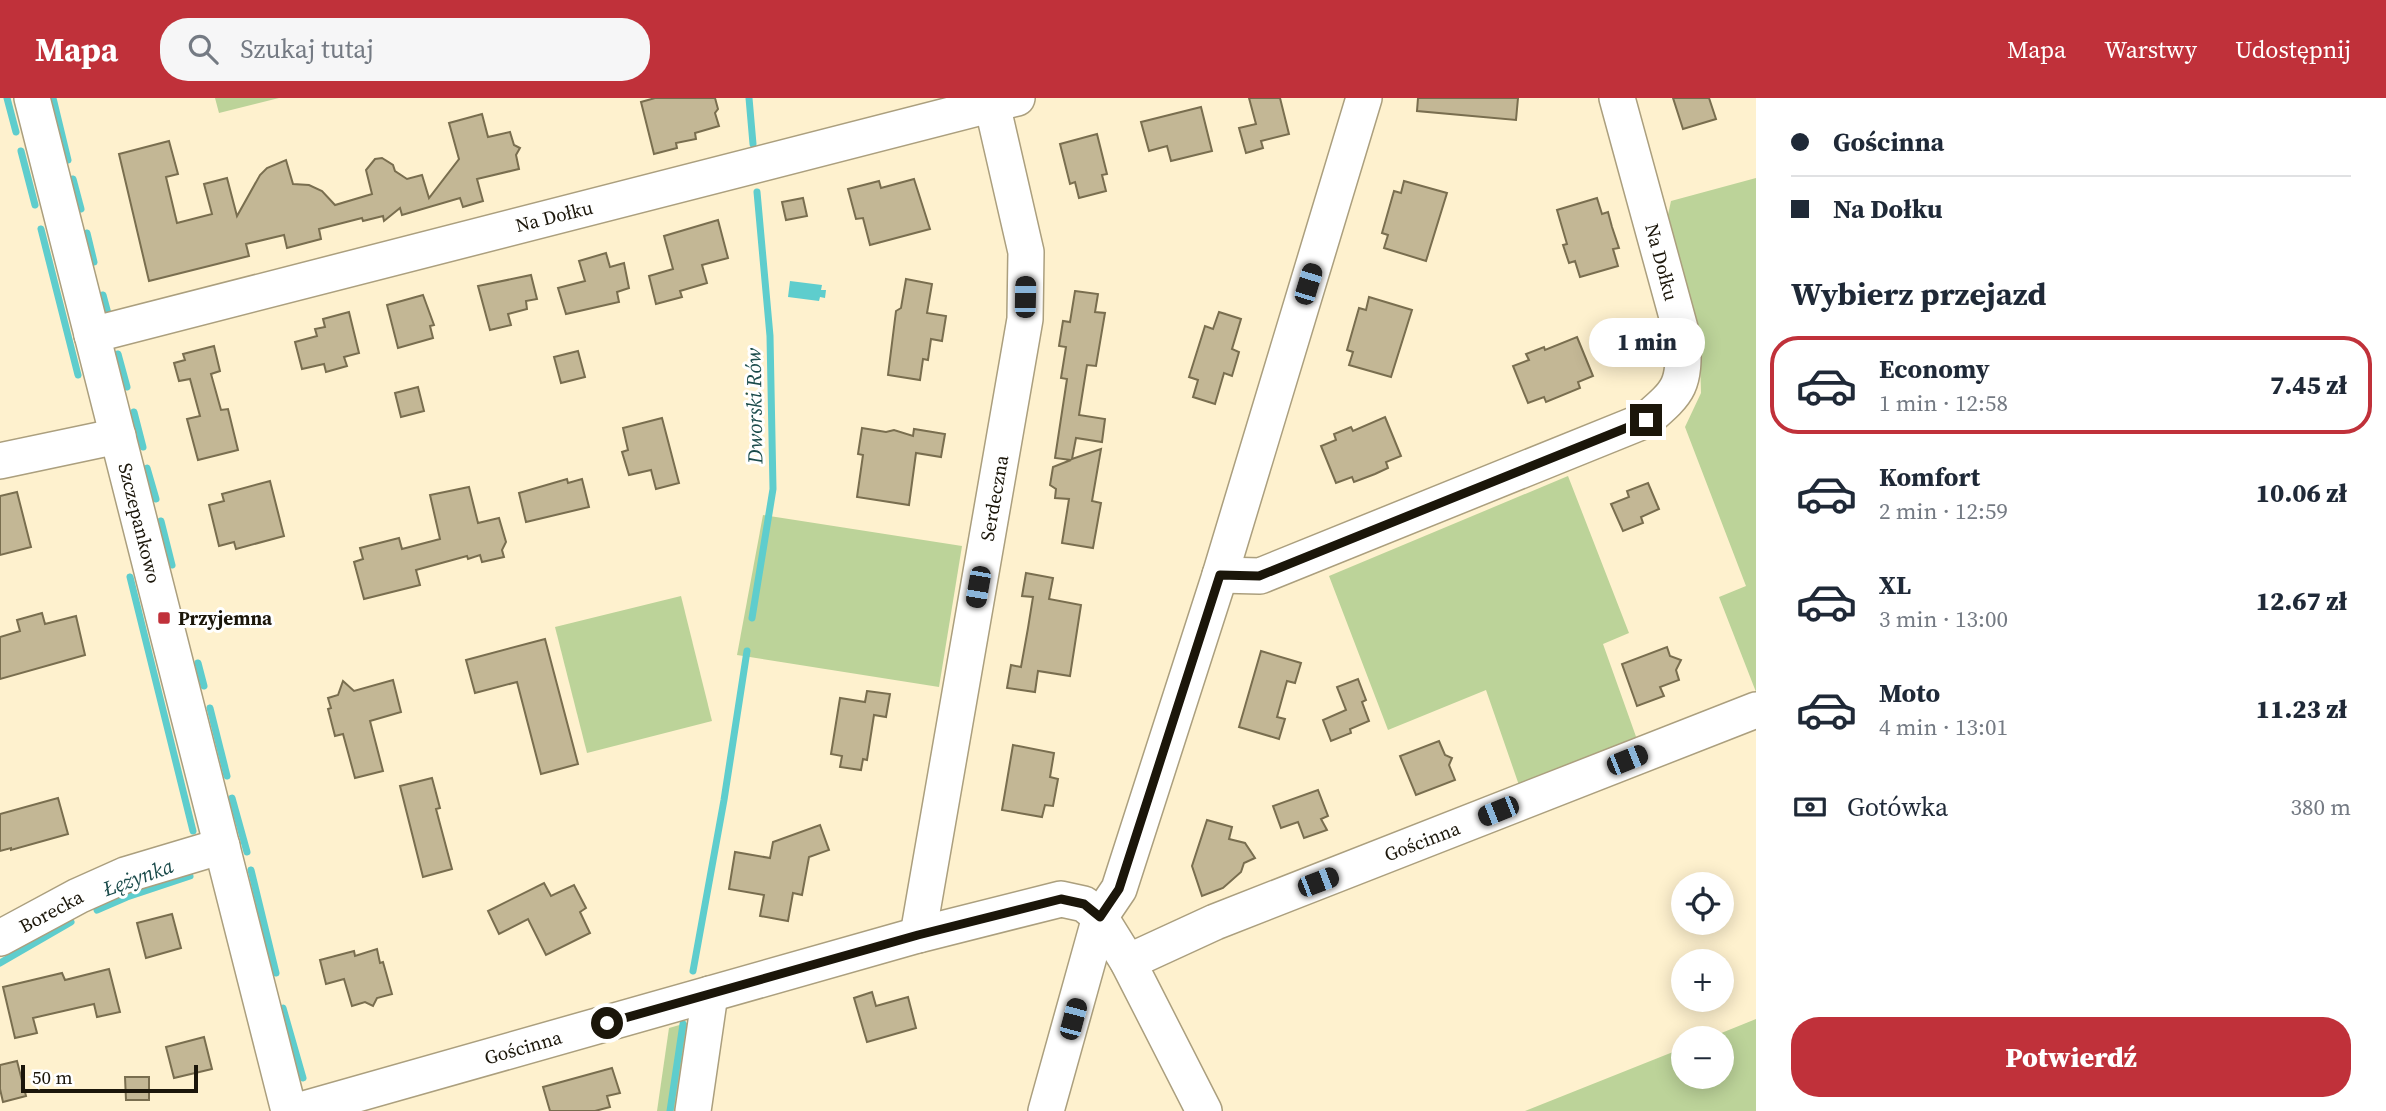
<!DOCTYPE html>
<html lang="pl">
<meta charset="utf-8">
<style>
:root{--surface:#fff;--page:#f6f6f7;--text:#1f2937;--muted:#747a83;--line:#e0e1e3;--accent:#c0313a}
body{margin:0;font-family:"Source Serif 4",serif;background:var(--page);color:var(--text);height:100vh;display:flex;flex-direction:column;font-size:26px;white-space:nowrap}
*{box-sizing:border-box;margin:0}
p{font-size:23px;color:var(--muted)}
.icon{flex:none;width:38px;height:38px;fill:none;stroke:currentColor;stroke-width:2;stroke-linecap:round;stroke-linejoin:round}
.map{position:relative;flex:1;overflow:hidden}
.drawer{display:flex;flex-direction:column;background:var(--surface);width:630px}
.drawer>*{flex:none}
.hud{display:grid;align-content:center;height:154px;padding:0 35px;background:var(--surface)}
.buttons{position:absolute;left:1671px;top:774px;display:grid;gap:14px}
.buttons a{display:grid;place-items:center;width:63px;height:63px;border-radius:50%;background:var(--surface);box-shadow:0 4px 18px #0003;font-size:35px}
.scale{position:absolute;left:21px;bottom:18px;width:177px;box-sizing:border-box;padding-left:7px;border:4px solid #1b160a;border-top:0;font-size:19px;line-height:24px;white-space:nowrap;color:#1b160a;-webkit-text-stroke:5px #fff;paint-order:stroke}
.end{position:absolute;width:32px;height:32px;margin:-16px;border:9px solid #1b160a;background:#fff;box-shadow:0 0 0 4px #fff}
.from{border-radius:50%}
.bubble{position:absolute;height:49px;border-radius:24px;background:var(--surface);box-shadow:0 4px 18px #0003;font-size:23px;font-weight:800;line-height:49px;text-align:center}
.car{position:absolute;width:21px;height:42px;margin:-21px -10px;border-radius:9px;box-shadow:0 0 5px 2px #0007;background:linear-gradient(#222 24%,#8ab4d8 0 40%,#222 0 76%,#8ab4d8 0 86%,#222 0)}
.hud b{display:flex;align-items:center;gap:24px;height:66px;font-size:26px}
.hud b+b{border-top:2px solid var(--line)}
.hud i{width:18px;height:18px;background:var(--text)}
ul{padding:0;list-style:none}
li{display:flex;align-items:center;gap:21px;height:98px;margin:0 14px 10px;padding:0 21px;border:4px solid transparent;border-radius:28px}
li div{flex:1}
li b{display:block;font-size:26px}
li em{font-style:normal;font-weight:800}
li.selected{border-color:var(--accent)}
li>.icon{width:63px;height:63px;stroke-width:1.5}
h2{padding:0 35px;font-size:32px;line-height:84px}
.pay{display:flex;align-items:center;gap:18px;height:77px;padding:0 35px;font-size:26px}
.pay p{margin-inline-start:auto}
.primary-button{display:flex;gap:14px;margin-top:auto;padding:14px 35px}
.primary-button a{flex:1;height:80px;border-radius:28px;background:var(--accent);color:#fff;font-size:28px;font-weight:800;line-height:80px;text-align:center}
header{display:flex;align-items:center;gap:42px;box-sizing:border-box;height:98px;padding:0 35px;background:var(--accent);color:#fff}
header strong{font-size:33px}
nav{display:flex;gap:38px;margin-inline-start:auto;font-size:24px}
.search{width:490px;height:63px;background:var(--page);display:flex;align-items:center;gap:18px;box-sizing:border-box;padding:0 24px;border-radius:28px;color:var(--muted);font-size:26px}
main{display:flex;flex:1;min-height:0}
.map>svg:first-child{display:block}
</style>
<header>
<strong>Mapa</strong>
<div class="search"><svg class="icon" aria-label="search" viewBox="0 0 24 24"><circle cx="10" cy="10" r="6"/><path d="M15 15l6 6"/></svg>Szukaj tutaj</div>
<nav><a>Mapa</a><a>Warstwy</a><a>Udostępnij</a></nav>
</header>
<main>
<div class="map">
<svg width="1756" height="1013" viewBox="0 0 1756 1013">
<rect width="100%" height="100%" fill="#fef1ce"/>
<!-- green -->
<g fill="#bcd399">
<polygon points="215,0 279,0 219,15"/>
<polygon points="1756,80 1756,594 1719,499 1746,488 1685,329 1701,295 1700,260 1664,135 1671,103"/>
<polygon points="1568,378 1629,535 1603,546 1639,647 1521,693 1486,592 1388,632 1329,478"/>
<polygon points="763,417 962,448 939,589 737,557"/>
<polygon points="681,498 712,623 587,655 555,529"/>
<polygon points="1756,921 1756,1013 1525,1013 1683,950 1684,978 1722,978 1722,940 1709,940"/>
<polygon points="690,924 676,1013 657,1013 669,930"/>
</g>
<!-- water -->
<polygon fill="#5ecdcd" points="790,183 822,187 821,192 826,192 825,200 820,199 819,203 788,199"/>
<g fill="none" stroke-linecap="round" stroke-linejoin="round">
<!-- stream -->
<g stroke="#5ecdcd" stroke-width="7">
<polyline points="7,0 16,34"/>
<polyline points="53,0 68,62"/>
<polyline points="749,0 753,46"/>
<polyline points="21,53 35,107"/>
<polyline points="73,81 81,111"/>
<polyline points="41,131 78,277"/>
<polyline points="87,135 94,164"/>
<polyline points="103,197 110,223"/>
<polyline points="118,256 127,289"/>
<polyline points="134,314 143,349"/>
<polyline points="147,370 156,401"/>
<polyline points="161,423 172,467"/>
<polyline points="130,479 193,733"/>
<polyline points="752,520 773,391 770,238 757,94"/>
<polyline points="198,565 204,588"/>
<polyline points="210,610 227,678"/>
<polyline points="232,700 247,754"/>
<polyline points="251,772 276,875"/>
<polyline points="97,812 127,799 190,778"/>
<polyline points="0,865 71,824"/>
<polyline points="693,873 724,702 747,553"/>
<polyline points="283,910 303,980"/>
<polyline points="670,1013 683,926"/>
</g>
</g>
<!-- building -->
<g fill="#c3b795" stroke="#796e4f" stroke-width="2">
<polygon points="655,0 715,0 718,11 715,15 719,28 695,35 696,41 676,45 677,50 654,56 641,4"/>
<polygon points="1249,0 1280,0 1289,36 1261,43 1263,50 1246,55 1239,30 1256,26"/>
<polygon points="1418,0 1518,0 1516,22 1417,13"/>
<polygon points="1673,0 1709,0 1716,21 1683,31"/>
<polygon points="1201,9 1212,53 1171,63 1167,48 1149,53 1141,24"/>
<polygon points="482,16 488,39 510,34 514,47 520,50 516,57 519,71 477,81 483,103 463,109 460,100 402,117 400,110 384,123 383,118 363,123 362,120 319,131 321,141 287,150 284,137 246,146 249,158 149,183 119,56 169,43 178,76 166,79 177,125 212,116 204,86 227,80 237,118 260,77 267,70 286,62 293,86 309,87 322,93 335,107 372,96 366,72 375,61 382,60 393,67 395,73 407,81 422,77 429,100 459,61 449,25"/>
<polygon points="1097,36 1107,76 1102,77 1106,93 1079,100 1075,84 1070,86 1060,46"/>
<polygon points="914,81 930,131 870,147 863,120 856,121 848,91 879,83 881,90"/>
<polygon points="1404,83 1447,95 1426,163 1384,150 1388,137 1382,135 1394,93 1401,95"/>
<polygon points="803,100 807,118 786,122 782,104"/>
<polygon points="1597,100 1602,116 1608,114 1612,129 1619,150 1613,151 1618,168 1580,179 1575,163 1569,165 1563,147 1567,146 1557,112"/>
<polygon points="718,122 728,160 702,167 707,185 680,193 682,199 656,206 649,178 673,171 664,138"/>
<polygon points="606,155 610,169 624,165 629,190 617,194 619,204 566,216 558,190 585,183 579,163"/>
<polygon points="531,177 537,201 526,203 527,211 508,216 511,227 490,232 478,188"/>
<polygon points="906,181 932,186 927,215 946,218 942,243 931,241 928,262 923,261 920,282 888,277 896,213 901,210"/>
<polygon points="1075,193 1098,196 1095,214 1105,215 1096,268 1087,267 1079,317 1105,321 1102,344 1076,340 1072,361 1101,351 1092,403 1101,405 1093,450 1062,445 1069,401 1055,400 1056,391 1050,387 1053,369 1071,362 1055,360 1067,281 1061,280 1066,249 1059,248 1063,223 1070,224"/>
<polygon points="423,197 434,227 430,228 433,240 398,250 387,207"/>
<polygon points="1369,199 1412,212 1391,279 1349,267 1353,254 1347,252 1359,210 1366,212"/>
<polygon points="349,214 359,255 344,259 347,268 326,274 324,266 302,271 295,244 317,238 315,231 325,229 323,221"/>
<polygon points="1219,214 1241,221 1232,251 1239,254 1232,278 1224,275 1215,306 1193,299 1198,282 1189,279 1205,228 1213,231"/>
<polygon points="1577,239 1593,278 1578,284 1580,290 1546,304 1544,299 1528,305 1513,268 1529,262 1526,256 1544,249 1545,252"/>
<polygon points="214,248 220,273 211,276 221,312 228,311 238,352 198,362 187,321 200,318 190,281 179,283 174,265 185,262 183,256"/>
<polygon points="578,253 585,279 561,285 554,259"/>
<polygon points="418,289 424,313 401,319 395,295"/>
<polygon points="1385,319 1401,358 1386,364 1388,370 1375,376 1354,384 1352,379 1336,385 1321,348 1336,342 1334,336 1351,329 1353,333"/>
<polygon points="662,320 679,385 656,391 651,372 629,377 622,354 628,352 623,330"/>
<polygon points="862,330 886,334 894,332 913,338 914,331 945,336 941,359 916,355 909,407 857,399 863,357 858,356"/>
<polygon points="567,381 568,385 582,381 589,409 526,424 519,395"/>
<polygon points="270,383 284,438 236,451 234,444 219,448 209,407 224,403 222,396"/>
<polygon points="1648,385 1659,411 1641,419 1643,425 1623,433 1611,406 1629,399 1627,393"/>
<polygon points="469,389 478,425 499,420 506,444 502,452 504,459 482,464 480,457 468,461 467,458 416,472 420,487 364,501 354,464 363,461 360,450 399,440 402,451 440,441 430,397"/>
<polygon points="17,394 31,449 0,457 0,398"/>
<polygon points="1026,475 1053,480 1049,501 1081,507 1070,578 1038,573 1035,594 1007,590 1011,567 1021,569 1028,530 1033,499 1022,498"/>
<polygon points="42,515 45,526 76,518 85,557 0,581 0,539 20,533 17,522"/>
<polygon points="545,541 578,666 541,676 517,584 475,595 466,562"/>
<polygon points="1667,549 1670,558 1681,562 1676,572 1679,582 1660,589 1664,598 1637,608 1622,566"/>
<polygon points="1261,553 1301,565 1295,585 1287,583 1277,619 1285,621 1279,641 1239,629"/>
<polygon points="1358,581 1366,602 1362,604 1369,623 1350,631 1351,635 1331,643 1323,622 1346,612 1337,589"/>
<polygon points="393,582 401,614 370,623 383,673 355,680 343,636 335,638 328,611 331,610 328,600 338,597 343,583 354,593"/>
<polygon points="867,593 890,596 886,619 874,617 867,662 863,661 861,672 840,669 842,658 831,656 840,600 865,604"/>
<polygon points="1439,643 1445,657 1452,660 1449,667 1455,682 1416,697 1400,658"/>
<polygon points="1013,647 1054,655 1050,679 1058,681 1053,708 1045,707 1042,719 1002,712"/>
<polygon points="432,680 440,710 436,711 452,771 423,779 400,688"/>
<polygon points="1318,692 1328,718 1321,721 1327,732 1304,740 1298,724 1281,730 1273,708"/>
<polygon points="58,700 68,736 11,752 11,750 0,753 0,716"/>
<polygon points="1207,722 1232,729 1229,741 1245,745 1255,760 1244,765 1241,774 1223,790 1202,798 1192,768"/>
<polygon points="820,727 829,752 809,759 802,797 793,795 788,823 760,818 764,797 729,791 735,754 770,760 773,744"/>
<polygon points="544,785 551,798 574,787 586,810 580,814 590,835 546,857 528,821 499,836 488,813"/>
<polygon points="172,816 181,850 146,860 137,825"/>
<polygon points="377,851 380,865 383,864 392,896 377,900 373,908 365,904 352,908 344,881 326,886 320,862 354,853 355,858"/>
<polygon points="109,871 120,914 97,919 94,906 33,920 37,935 15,940 3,889 62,875 65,882"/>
<polygon points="872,894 876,908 908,899 916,930 867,944 854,900"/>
<polygon points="204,939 212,971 174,980 166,949"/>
<polygon points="17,963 26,998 3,1004 0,991 0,967"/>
<polygon points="612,970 620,995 607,998 610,1009 595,1013 550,1013 543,989"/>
<polygon points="125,979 149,979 149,1002 126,1002"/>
</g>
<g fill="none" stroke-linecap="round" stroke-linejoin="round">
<!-- minor casing -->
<g stroke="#ab9f7e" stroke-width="38">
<g id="minor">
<polyline points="32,0 289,1013"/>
<polyline points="92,237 1017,0"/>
<polyline points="0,363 118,338"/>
<path d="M 1220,477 L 1260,478 L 1646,322 C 1681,292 1684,288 1683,241 L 1617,0"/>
<polyline points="918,837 1025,221 1026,154 992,6"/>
<polyline points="0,840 78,798 125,777 222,748"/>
<polyline points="1128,864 1215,824 1756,612"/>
<polyline points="297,1013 918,837 1061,801 1084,806 1100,819 1128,864 1204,1013"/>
<polyline points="693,1013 710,896"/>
<polyline points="1046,1013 1100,819 1119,791 1220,477 1364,0"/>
</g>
</g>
<!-- minor -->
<use href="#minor" stroke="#fff" stroke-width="35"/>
</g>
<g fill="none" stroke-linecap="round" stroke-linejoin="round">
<!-- route -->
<polyline stroke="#1b160a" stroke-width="9" points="607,925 918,837 1061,801 1084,806 1100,819 1119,791 1220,477 1259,478 1646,322"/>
</g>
<!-- markers -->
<rect fill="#c0313a" stroke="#fff" stroke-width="2.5" x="157" y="513" width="14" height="14" rx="3.5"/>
<g text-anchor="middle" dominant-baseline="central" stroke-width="6" stroke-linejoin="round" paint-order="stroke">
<!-- street labels -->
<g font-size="19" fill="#1b160a" stroke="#fff">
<text transform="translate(554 118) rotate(-14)">Na Dołku</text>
<text transform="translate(1662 164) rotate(75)">Na Dołku</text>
<text transform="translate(994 400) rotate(-80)">Serdeczna</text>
<text transform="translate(140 425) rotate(76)">Szczepankowo</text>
<text transform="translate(1422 743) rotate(-21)">Gościnna</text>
<text transform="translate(51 813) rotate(-28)">Borecka</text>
<text transform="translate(523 949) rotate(-16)">Gościnna</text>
</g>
<!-- poi labels -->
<g font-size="19" font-weight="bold" fill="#1b160a" stroke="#fff" text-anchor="start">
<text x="178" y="520">Przyjemna</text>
</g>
<!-- water labels -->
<g font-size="21" font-style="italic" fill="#1a4b4b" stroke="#fff">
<text transform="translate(754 308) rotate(-91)">Dworski Rów</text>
<text transform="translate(138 779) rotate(-20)">Łężynka</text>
</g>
</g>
</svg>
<div class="buttons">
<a><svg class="icon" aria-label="locate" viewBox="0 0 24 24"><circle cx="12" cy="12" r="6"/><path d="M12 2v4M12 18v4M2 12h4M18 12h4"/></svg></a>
<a>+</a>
<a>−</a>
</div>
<div class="scale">50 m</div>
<i class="end from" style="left:607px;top:925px"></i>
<i class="end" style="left:1646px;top:322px"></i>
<div class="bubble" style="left:1589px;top:220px;width:116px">1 min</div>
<i class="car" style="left:1308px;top:186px;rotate:17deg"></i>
<i class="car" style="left:1025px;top:199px;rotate:1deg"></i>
<i class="car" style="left:978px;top:489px;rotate:190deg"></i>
<i class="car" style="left:1627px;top:662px;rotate:68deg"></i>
<i class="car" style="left:1498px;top:713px;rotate:248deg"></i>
<i class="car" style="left:1318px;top:784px;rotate:69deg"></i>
<i class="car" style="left:1073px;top:921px;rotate:15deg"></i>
</div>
<section class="drawer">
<div class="hud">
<b><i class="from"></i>Gościnna</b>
<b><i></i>Na Dołku</b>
</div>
<h2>Wybierz przejazd</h2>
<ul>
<li class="selected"><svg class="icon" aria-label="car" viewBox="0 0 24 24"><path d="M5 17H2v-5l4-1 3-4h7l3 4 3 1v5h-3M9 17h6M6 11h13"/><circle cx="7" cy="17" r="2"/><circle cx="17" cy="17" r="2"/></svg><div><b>Economy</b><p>1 min · 12:58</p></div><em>7.45 zł</em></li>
<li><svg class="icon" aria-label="car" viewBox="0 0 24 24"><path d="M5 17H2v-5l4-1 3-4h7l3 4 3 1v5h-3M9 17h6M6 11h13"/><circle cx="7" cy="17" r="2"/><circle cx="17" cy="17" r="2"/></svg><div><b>Komfort</b><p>2 min · 12:59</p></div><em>10.06 zł</em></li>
<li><svg class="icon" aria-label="car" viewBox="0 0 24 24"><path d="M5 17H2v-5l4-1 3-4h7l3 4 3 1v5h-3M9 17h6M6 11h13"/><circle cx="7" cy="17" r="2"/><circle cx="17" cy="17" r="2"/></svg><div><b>XL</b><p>3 min · 13:00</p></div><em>12.67 zł</em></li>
<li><svg class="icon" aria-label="car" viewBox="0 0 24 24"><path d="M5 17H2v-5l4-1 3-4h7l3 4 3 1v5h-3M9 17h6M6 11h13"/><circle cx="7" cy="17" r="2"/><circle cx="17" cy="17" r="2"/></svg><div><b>Moto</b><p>4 min · 13:01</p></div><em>11.23 zł</em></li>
</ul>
<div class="pay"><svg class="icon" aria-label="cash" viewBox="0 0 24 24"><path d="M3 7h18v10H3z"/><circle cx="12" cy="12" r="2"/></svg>Gotówka<p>380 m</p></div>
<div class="primary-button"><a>Potwierdź</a></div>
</section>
</main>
